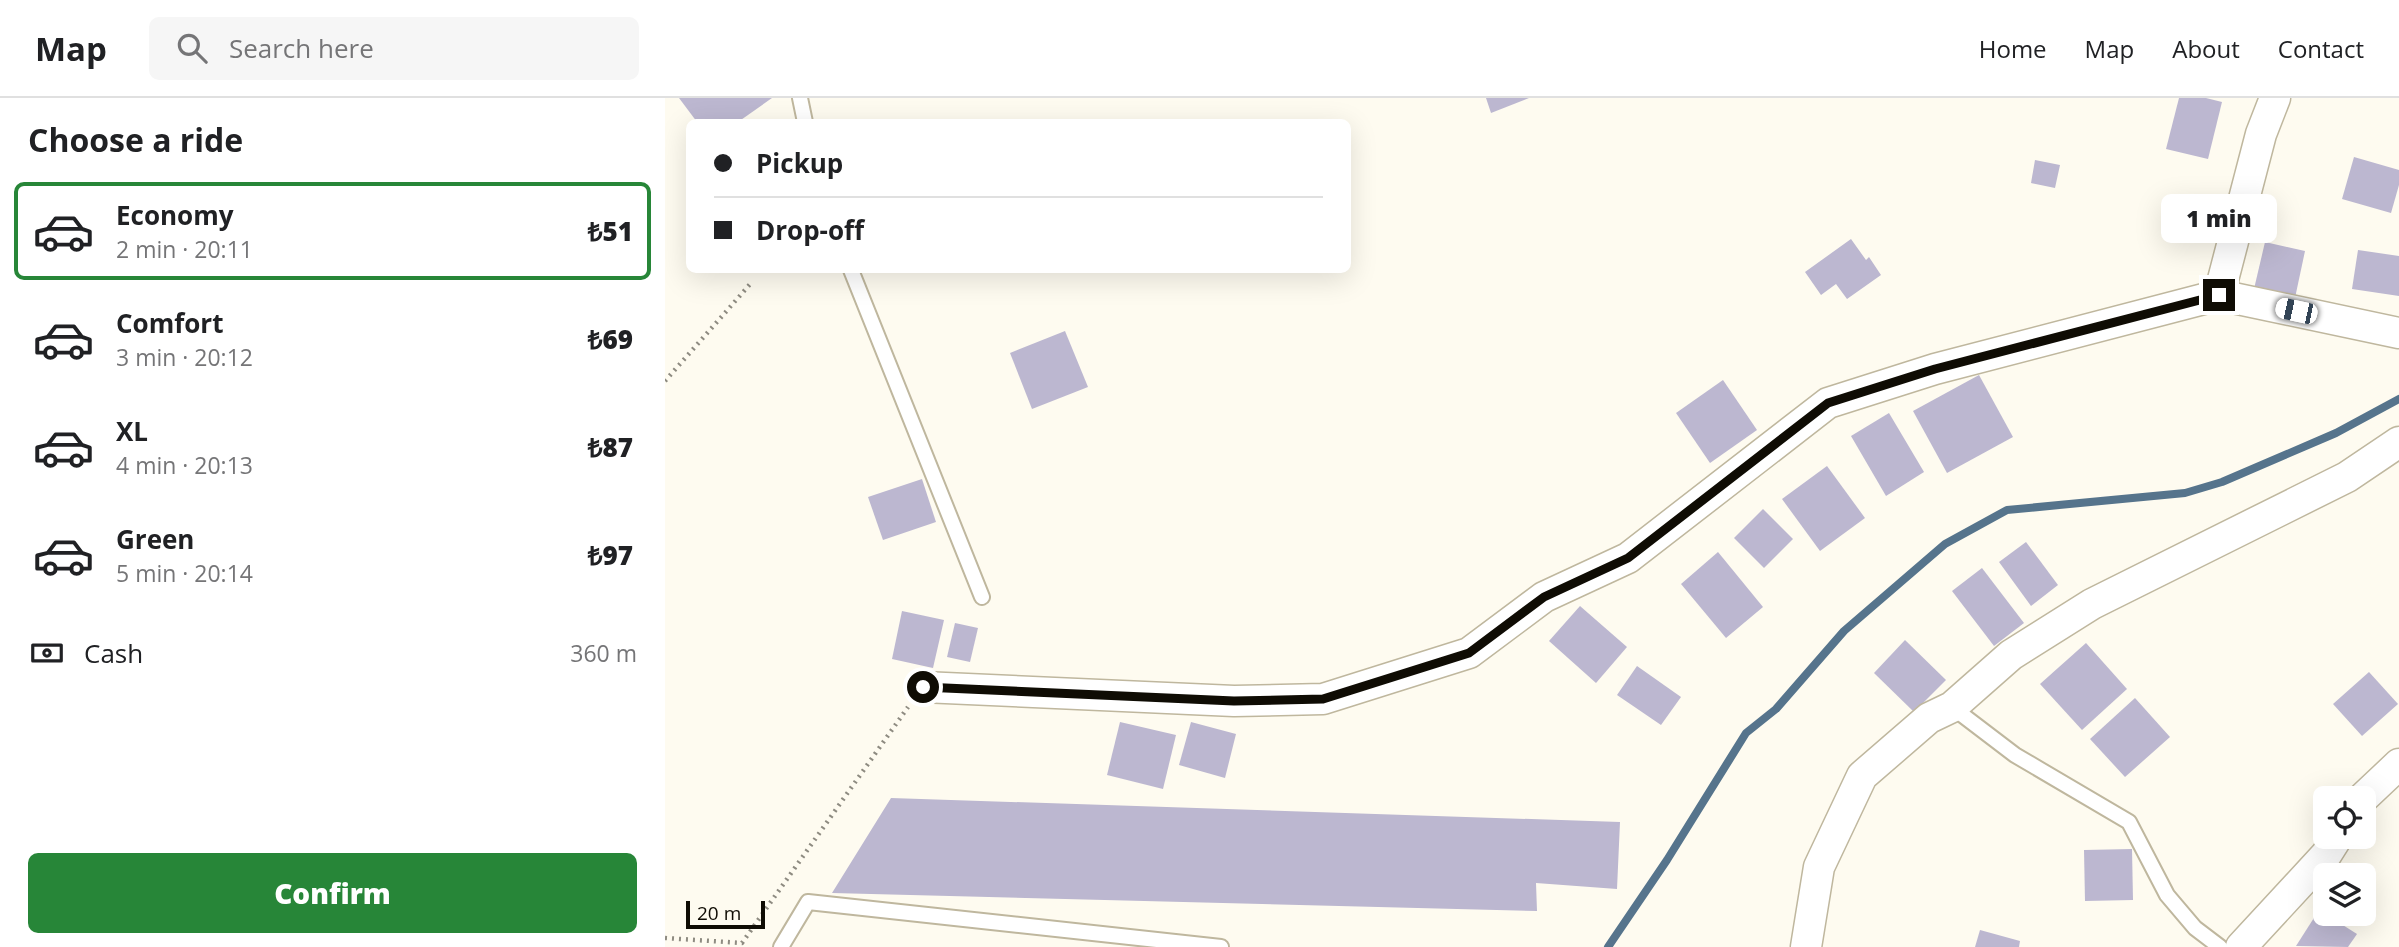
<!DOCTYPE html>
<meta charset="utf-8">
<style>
:root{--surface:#fff;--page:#f6f6f6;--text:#202124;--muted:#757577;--line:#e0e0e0;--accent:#278638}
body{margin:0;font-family:"Open Sans",sans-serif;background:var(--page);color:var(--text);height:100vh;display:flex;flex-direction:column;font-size:26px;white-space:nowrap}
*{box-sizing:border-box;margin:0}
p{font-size:23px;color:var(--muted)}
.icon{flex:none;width:38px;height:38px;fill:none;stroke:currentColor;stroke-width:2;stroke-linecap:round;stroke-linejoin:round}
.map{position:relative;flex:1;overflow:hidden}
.side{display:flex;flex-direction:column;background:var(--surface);width:665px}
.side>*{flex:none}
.top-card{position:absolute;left:21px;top:21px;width:665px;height:154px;border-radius:10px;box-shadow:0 7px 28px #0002;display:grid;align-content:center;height:154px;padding:0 28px;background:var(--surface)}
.buttons{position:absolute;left:1648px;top:688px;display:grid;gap:14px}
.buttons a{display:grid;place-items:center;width:63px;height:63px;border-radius:10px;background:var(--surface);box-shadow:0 7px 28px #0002;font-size:35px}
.scale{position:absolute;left:21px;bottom:18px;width:79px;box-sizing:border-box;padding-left:7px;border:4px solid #0f0c04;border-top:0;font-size:19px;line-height:24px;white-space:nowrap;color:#0f0c04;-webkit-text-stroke:5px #fefbf0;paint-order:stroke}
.end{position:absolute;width:32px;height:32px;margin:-16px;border:9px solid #0f0c04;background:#fff;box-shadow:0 0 0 4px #fff}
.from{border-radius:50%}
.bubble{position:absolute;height:49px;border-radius:10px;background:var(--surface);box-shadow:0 7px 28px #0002;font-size:23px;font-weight:800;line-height:49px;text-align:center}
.car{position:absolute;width:21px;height:42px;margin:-21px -10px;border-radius:9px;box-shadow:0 0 5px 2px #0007;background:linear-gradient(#fff 24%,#345 0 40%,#fff 0 76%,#345 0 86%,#fff 0)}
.top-card b{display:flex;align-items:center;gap:24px;height:66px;font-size:26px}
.top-card b+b{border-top:2px solid var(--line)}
.top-card i{width:18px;height:18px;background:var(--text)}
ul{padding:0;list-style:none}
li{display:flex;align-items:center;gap:21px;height:98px;margin:0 14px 10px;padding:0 14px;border:4px solid transparent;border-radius:10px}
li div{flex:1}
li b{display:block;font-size:26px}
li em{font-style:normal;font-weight:800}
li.current{border-color:var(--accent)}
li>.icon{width:63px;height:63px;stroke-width:1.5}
h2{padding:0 28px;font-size:32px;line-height:84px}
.pay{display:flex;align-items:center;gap:18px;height:77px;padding:0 28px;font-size:26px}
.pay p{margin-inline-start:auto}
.cta{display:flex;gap:14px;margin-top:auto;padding:14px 28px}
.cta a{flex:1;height:80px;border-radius:10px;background:var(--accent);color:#fff;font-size:28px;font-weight:800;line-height:80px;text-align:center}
header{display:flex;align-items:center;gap:42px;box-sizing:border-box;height:98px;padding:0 35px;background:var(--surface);border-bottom:2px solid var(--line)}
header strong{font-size:33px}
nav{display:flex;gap:38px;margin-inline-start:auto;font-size:24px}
.search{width:490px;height:63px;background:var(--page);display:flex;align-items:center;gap:18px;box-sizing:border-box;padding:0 24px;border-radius:10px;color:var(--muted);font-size:26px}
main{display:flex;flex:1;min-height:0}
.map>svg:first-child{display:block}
</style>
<header>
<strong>Map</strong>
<div class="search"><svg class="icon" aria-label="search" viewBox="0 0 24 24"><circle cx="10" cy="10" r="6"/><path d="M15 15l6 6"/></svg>Search here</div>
<nav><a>Home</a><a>Map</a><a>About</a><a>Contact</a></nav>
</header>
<main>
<section class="side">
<h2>Choose a ride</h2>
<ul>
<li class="current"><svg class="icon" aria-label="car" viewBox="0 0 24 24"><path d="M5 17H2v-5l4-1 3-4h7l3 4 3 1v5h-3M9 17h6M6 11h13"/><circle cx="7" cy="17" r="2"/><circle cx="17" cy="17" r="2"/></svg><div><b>Economy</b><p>2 min · 20:11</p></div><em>₺51</em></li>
<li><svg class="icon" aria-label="car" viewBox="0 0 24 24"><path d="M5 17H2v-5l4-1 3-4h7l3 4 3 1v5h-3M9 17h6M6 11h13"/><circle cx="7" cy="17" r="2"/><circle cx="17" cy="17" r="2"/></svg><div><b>Comfort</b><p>3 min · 20:12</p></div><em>₺69</em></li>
<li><svg class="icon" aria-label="car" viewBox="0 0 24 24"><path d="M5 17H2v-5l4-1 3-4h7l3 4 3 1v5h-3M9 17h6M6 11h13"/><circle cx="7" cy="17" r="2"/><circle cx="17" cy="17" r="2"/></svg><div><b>XL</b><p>4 min · 20:13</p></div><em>₺87</em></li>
<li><svg class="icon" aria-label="car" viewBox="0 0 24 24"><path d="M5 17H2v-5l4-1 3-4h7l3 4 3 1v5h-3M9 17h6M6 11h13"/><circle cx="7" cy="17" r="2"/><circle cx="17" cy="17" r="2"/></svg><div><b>Green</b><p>5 min · 20:14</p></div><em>₺97</em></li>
</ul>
<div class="pay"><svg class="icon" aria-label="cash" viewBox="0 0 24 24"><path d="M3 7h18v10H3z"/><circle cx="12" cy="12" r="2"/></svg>Cash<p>360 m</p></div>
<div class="cta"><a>Confirm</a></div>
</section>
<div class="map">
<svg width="1734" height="849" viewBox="0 0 1734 849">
<rect width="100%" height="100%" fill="#fefbf0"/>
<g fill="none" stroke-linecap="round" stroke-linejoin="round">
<!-- stream -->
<polyline stroke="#56748c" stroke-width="8" points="943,849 1002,762 1081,635 1111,611 1179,533 1280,446 1342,412 1520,395 1557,384 1671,335 1734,301"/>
</g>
<!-- building -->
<g fill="#bcb7d0">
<polygon points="14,0 107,0 73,24 32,24"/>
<polygon points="821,0 864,0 826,15"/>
<polygon points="1514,0 1541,0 1557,4 1543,61 1501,51"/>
<polygon points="1689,59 1734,72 1734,87 1726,115 1677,101"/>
<polygon points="1370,62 1395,67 1390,90 1366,85"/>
<polygon points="1186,141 1201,162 1204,159 1216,177 1182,201 1171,186 1156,197 1140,174"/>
<polygon points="1600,144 1640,153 1630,200 1589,191"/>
<polygon points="1693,152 1734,158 1734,198 1687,191"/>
<polygon points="400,233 423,289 367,311 345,255"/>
<polygon points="1314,277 1348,339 1282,375 1248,313"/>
<polygon points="1058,282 1092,332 1045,365 1011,315"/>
<polygon points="1224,315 1259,374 1221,398 1186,338"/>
<polygon points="1162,368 1200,420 1155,453 1117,401"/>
<polygon points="257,381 271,424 218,442 203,399"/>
<polygon points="1098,411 1128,441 1099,470 1069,440"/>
<polygon points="1361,444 1393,487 1366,508 1334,464"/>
<polygon points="1053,454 1098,509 1061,540 1016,486"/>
<polygon points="1317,470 1359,525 1329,548 1287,493"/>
<polygon points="915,508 962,549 931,585 884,543"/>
<polygon points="237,513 279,522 268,570 227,561"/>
<polygon points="290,525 313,530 305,564 282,559"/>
<polygon points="1240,542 1281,582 1249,614 1209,575"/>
<polygon points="1421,545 1462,591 1417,632 1375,586"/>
<polygon points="972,568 1016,599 996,627 952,597"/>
<polygon points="1704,574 1733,606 1697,638 1668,606"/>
<polygon points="1470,600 1505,639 1460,679 1425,641"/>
<polygon points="455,624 511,637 498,691 442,677"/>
<polygon points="526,624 571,636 560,680 514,667"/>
<polygon points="226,700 955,724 952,791 871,785 872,813 167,795"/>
<polygon points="1467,751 1468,802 1420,803 1419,752"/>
<polygon points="1654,812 1692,836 1683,849 1631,848"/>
<polygon points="1315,832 1355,843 1354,849 1310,849"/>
</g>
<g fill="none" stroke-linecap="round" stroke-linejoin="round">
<!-- lane casing -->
<g stroke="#bfb79e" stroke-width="18">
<g id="lane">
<polyline points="135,0 140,24"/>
<polyline points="186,172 317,499"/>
<polyline points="1287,609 1350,657 1464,724 1502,797 1530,830 1555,849"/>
<polyline points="116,849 143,804 556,849"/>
</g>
</g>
<!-- street casing -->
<g stroke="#bfb79e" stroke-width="33">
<g id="street">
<polyline points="1554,197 1596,36 1610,0"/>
<polyline points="258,589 569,603 658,601 804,555 879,499 963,460 1163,305 1270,271 1554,197 1734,235"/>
<polyline points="1698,700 1734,666"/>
<polyline points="1141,849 1154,769 1197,678 1264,620 1287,609 1346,557 1427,506 1682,379 1734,344"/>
<polyline points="1576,849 1661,757 1673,738"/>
</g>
</g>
<!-- path -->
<g stroke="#8e8b81" stroke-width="4.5" stroke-dasharray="2 5" stroke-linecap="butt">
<polyline points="0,283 87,184"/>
<polyline points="0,840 77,845 243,609"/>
</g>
<!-- lane -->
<use href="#lane" stroke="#fff" stroke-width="14"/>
<!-- street -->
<use href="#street" stroke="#fff" stroke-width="30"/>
</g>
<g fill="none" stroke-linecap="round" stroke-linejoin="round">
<!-- route -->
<polyline stroke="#0f0c04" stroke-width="9" points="258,589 569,603 658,601 804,555 879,499 963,460 1163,305 1270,271 1554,197"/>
</g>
</svg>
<div class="buttons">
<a><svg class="icon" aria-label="locate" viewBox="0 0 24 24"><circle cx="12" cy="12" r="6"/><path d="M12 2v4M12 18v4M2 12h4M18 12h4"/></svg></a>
<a><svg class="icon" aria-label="layers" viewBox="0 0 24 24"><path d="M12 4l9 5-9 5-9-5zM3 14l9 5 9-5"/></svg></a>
</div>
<div class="scale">20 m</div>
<i class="end from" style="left:258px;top:589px"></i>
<i class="end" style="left:1554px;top:197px"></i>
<div class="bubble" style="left:1496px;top:96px;width:116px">1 min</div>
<i class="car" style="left:1631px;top:213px;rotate:282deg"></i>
<div class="top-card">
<b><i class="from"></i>Pickup</b>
<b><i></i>Drop-off</b>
</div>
</div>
</main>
